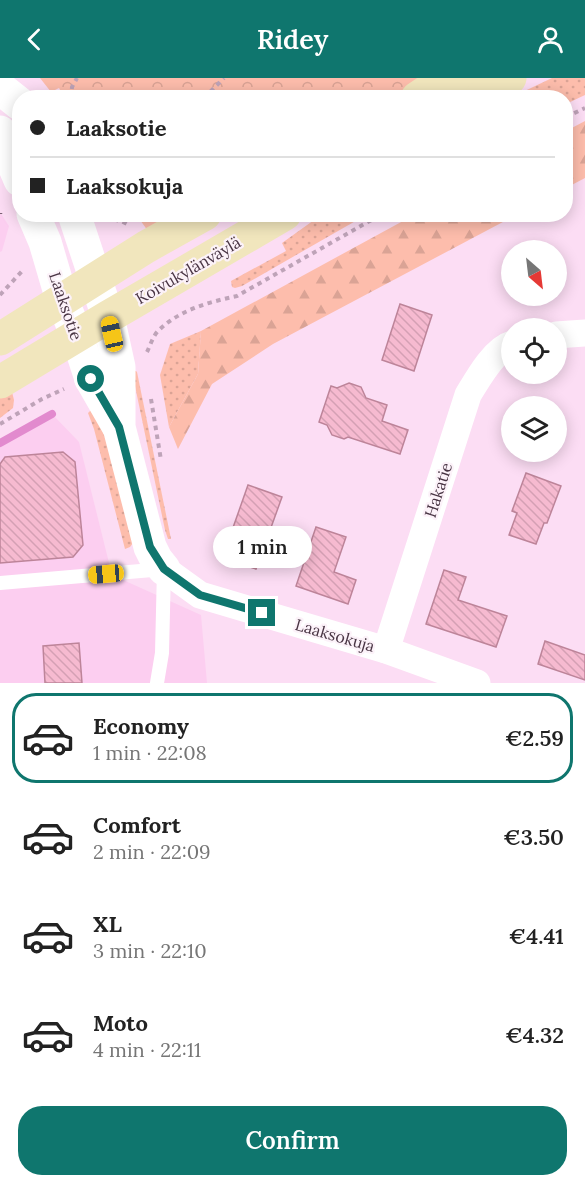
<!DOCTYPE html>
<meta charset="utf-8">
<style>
:root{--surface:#fff;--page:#f6f6f6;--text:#222;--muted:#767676;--line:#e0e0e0;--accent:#0f766e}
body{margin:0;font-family:Lora,serif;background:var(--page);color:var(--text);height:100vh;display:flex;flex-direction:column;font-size:22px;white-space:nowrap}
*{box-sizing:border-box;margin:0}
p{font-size:20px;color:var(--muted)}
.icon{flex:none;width:33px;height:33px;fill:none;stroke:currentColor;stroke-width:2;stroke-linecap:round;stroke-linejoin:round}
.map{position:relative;height:605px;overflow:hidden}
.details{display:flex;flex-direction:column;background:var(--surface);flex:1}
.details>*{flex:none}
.guide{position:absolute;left:12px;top:12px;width:561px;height:132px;border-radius:24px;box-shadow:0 3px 15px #0003;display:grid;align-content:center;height:132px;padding:0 18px;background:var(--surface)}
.needle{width:39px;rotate:152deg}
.controls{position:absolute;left:501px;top:162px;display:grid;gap:12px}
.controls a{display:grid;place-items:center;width:66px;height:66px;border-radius:50%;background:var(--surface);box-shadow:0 3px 15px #0003;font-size:30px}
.end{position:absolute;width:27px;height:27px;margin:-14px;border:8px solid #0f766e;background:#fff;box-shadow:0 0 0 3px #fff}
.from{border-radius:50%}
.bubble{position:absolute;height:42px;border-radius:21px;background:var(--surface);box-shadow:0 3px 15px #0003;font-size:20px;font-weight:600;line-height:42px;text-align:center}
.car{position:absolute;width:18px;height:36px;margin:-18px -9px;border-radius:8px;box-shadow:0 0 4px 2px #0007;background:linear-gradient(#f5c518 24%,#345 0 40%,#f5c518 0 76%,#345 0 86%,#f5c518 0)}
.guide b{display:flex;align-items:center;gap:21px;height:57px;font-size:22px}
.guide b+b{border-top:2px solid var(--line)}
.guide i{width:15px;height:15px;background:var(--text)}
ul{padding:10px 0 0;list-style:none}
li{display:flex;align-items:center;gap:18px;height:90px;margin:0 12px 9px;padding:0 6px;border:3px solid transparent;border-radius:24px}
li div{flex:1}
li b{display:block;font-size:22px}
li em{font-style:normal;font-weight:600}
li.on{border-color:var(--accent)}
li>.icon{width:54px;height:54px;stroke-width:1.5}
.primary-button{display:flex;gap:12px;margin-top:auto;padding:12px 18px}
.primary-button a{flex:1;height:69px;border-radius:24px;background:var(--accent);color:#fff;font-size:24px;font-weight:600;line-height:69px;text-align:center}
header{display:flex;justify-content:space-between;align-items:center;height:78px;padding:0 18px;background:var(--accent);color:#fff;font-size:27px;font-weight:600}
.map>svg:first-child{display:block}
</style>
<header><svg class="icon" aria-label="back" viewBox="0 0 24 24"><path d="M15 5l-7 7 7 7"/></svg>Ridey<svg class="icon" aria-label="person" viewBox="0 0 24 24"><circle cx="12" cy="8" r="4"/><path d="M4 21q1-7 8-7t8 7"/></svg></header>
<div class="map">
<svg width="585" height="605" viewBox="0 0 585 605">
<defs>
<pattern id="grass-dots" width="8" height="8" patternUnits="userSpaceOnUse" patternTransform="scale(1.5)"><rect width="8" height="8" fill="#fdbdac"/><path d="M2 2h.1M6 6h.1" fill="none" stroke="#daa395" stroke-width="1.8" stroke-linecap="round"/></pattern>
<pattern id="forest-firs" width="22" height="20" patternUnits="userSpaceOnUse" patternTransform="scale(1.5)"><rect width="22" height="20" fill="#fdbdac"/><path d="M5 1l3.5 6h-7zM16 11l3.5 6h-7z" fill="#daa395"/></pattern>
<pattern id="park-crowns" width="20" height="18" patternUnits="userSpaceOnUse" patternTransform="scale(1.5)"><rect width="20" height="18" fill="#fdbdac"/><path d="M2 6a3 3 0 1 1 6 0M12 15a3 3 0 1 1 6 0" fill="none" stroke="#daa395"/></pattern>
<pattern id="building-back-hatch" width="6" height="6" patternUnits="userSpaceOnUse" patternTransform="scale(1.5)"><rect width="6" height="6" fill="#f6bad0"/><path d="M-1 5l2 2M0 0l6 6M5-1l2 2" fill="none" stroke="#d4a0b4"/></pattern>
</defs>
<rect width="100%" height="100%" fill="#fcddf4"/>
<!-- built -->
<g fill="#fccef0">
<polygon points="0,134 9,148 2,173 0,174"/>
<polygon points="52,336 79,364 112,497 201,537 207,605 0,605 0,369"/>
</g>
<!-- grass -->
<g fill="url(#grass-dots)">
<polygon points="552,0 585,0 585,17 566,26 566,20 512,19"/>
<polygon points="321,137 366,137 242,208 235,210 232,209 231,203 286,173 282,165"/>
<polygon points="201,253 198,296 169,349 160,297 170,266"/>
<polygon points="134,293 136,293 137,294 171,461 168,461 165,452 135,308"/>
<polygon points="12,314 14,322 13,330 0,340 0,315"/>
<polygon points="93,330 104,346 133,465 130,469 125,471 94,351 88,335"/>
</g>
<!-- forest -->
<g fill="url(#forest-firs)">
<polygon points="585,43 585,100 566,110 566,53"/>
<polygon points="414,137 516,137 273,266 212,306 178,371 169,349 198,296 201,253"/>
</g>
<!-- park -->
<g fill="url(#park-crowns)">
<polygon points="40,0 432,0 393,20 64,19 59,10 51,14"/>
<polygon points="129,137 183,137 150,156 138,139"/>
</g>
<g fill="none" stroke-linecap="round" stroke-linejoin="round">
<!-- stream -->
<polyline stroke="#e28ace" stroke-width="8" points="0,365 52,336"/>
</g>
<!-- building -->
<g fill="url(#building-back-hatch)" stroke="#bd8499" stroke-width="1.5">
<polygon points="400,226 432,237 414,293 382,282"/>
<polygon points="349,305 361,309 366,320 387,327 382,343 408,352 400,376 348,359 344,361 332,357 327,347 319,344 331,308 337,310"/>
<polygon points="63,374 75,384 83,467 73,479 0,485 0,386 5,379"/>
<polygon points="526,395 561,408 547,445 544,445 536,466 509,457 517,435 512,433"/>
<polygon points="248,407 282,419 256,491 225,481 231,461 229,461"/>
<polygon points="316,449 346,459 334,494 356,502 348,526 296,508"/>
<polygon points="444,492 466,499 458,522 507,538 496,569 426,546"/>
<polygon points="545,563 585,577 585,602 538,586"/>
<polygon points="79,565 82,605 45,605 43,568"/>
</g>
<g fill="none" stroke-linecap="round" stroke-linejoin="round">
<!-- path -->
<g stroke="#bea3b8" stroke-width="4" stroke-dasharray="4.5 4.5" stroke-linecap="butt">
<polyline points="71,20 72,9 77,0"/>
<polyline points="204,20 224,0"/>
<polyline points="566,39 585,30"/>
<polyline points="105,140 121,143 127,146"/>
<polyline points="0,217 24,191"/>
<path d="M 147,274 C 150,268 153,258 158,253 C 179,232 209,224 237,218 L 382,136"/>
<polyline points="151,321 161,382"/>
<polyline points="0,346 42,321 64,311"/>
</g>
<!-- service -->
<polyline stroke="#fff" stroke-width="14" points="0,505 164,491 162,575 157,605"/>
<!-- minor -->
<g stroke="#fff" stroke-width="27">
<polyline points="556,257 585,255"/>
<polyline points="164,491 200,517 386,572 477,605"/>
<path d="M 386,572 L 468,317 C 477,302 494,271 512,266"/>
</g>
<!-- tertiary -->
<g stroke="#fff" stroke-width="33">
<polyline points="108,239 119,289 119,349 150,469 156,481 164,491"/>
<polyline points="77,258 91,301 118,348"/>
</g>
<!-- secondary -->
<g stroke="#fff" stroke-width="33">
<polyline points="0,10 20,26"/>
<polyline points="0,54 20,102"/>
<polyline points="33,136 45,164 62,222 77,258"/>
<polyline points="74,136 108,239"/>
</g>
<!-- primary -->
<g stroke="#f1e6bd" stroke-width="33">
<polyline points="417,20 426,14 477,0"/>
<polyline points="480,20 510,0"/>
<polyline points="0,261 146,169 205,136"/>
<polyline points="0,304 108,239 285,136"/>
</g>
<!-- rail -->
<polyline stroke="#7a6374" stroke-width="4.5" stroke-dasharray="3 6" stroke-linecap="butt" points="0,136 0,135"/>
</g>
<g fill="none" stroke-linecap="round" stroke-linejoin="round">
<!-- route -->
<polyline stroke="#0f766e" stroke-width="8" points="91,301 119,349 150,469 164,491 200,517 262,535"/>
</g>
<g text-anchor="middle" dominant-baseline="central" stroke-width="4.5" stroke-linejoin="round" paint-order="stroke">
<!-- street labels -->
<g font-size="16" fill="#493544" stroke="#fcf2f9">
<text transform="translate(188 192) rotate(-30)">Koivukylänväylä</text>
<text transform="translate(66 228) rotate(71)">Laaksotie</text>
<text transform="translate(438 412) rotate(-72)">Hakatie</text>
<text transform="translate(335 557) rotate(16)">Laaksokuja</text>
</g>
</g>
</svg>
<div class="controls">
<a><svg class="needle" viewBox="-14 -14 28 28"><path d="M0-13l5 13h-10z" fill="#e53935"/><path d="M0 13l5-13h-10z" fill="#767676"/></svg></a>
<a><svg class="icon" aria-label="locate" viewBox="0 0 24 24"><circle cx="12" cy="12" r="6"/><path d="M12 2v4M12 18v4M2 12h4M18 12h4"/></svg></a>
<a><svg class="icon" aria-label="layers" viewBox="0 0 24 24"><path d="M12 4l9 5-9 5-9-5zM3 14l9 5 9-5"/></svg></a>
</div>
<i class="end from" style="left:91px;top:301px"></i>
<i class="end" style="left:262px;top:535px"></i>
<div class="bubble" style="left:213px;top:448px;width:99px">1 min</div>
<i class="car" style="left:112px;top:256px;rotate:347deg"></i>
<i class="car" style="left:106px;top:496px;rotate:265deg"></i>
<div class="guide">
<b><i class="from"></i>Laaksotie</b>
<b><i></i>Laaksokuja</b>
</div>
</div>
<section class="details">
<ul>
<li class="on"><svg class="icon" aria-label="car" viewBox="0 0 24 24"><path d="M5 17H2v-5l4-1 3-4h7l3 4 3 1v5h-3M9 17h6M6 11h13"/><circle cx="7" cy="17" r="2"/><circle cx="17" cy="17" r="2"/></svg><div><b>Economy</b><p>1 min · 22:08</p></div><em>€2.59</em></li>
<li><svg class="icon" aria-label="car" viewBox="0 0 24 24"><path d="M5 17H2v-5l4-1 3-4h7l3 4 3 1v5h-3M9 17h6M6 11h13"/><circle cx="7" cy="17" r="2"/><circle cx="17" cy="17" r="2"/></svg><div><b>Comfort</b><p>2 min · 22:09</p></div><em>€3.50</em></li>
<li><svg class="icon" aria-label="car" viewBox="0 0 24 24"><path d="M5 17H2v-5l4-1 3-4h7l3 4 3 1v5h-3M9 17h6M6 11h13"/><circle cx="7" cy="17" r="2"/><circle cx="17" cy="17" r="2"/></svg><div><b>XL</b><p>3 min · 22:10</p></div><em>€4.41</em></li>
<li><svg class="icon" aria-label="car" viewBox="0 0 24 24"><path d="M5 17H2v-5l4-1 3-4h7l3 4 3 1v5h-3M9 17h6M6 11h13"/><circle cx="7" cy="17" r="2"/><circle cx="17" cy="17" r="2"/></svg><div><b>Moto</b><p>4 min · 22:11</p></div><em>€4.32</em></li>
</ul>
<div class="primary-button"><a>Confirm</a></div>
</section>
